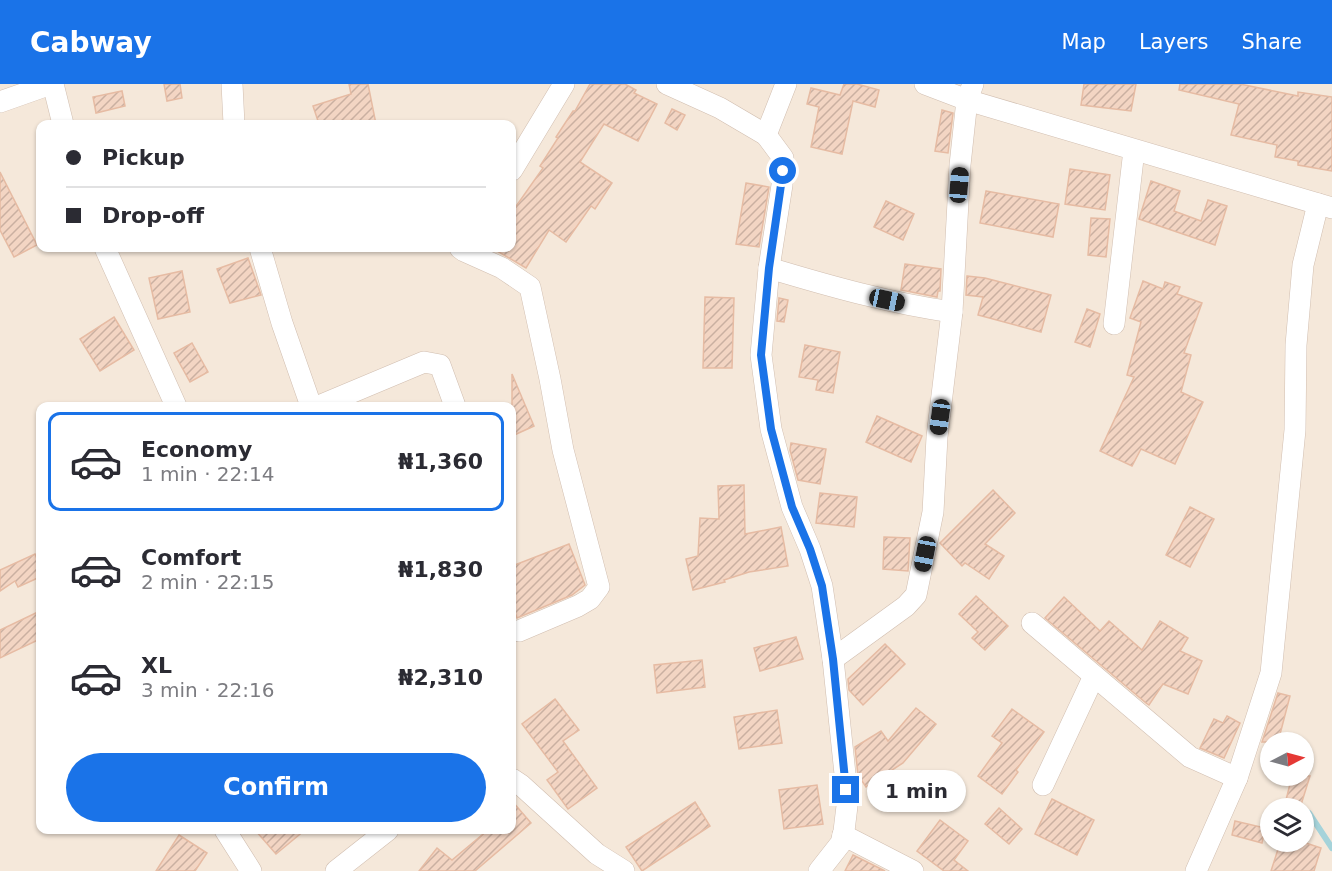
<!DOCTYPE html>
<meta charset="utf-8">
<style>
:root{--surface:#fff;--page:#f2f2f3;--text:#2b2b33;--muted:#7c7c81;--line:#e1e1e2;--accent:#1a73e8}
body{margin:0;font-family:"DejaVu Sans",sans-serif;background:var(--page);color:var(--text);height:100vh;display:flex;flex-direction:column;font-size:22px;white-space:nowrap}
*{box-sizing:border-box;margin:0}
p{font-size:20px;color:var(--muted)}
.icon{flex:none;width:33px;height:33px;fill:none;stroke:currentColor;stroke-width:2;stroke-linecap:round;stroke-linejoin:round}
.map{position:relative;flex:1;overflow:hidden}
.drawer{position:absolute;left:36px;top:318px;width:480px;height:432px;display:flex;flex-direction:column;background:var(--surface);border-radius:12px;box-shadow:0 2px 4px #0004}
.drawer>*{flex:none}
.guide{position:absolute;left:36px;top:36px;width:480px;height:132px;border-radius:12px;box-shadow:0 2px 4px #0004;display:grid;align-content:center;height:132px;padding:0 30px;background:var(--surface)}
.needle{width:39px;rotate:84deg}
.tools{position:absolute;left:1260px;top:648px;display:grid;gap:12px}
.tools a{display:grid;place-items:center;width:54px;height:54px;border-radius:50%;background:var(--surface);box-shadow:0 2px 4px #0004;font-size:30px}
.end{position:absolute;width:27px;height:27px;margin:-14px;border:8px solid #1a73e8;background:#fff;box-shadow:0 0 0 3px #fff}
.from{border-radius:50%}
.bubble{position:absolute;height:42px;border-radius:21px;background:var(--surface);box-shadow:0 2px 4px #0004;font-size:20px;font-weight:600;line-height:42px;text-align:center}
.car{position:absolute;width:18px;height:36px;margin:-18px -9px;border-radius:8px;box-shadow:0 0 4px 2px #0007;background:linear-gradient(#222 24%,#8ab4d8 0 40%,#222 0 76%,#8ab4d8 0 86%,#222 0)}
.guide b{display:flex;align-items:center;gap:21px;height:57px;font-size:22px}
.guide b+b{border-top:2px solid var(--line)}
.guide i{width:15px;height:15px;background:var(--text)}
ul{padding:10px 0 0;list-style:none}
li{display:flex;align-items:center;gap:18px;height:99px;margin:0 12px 9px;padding:0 18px;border:3px solid transparent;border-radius:12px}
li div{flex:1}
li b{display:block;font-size:22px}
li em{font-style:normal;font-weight:600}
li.selected{border-color:var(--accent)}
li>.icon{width:54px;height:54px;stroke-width:1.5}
.action{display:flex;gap:12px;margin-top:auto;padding:12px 30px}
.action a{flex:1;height:69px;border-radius:36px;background:var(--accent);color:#fff;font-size:24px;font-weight:600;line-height:69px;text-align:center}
header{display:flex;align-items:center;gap:36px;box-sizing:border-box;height:84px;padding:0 30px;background:var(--accent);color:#fff}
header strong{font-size:28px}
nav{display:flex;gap:33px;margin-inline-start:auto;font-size:21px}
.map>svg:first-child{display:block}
</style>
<header>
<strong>Cabway</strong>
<nav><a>Map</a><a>Layers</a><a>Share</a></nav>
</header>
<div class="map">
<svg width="1332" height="787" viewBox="0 0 1332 787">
<defs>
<pattern id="building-hatch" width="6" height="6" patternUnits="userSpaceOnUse" patternTransform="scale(1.5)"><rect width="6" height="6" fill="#f3d5c3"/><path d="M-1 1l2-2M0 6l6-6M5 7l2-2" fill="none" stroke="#cab0a1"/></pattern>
</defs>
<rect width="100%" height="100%" fill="#fdf6ec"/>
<!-- residential -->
<path fill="#f5e8da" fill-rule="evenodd" d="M 0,0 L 1332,0 L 1332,787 L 0,787 ZM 40,40 L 512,40 L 512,164 L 40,164 ZM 40,322 L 512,322 L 512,746 L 40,746 ZM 1270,658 L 1304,658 L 1304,692 L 1270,692 ZM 1270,724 L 1304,724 L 1304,758 L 1270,758 Z"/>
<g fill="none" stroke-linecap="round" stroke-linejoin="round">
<!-- stream -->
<polyline stroke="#a5d3da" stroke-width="6" points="1309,729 1332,764"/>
</g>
<!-- building -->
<g fill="url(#building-hatch)" stroke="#e6bba3" stroke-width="1.5">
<polygon points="164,0 180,0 182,14 167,17"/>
<polygon points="349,0 368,0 376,40 319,40 313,22 351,10"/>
<polygon points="590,0 625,0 636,6 634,9 657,20 638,57 604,40 580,78 612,99 595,125 591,122 566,158 549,146 526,184 492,164 512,164 512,128 543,84 540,82 558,54 556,53 573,27 575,27"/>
<polygon points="844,0 857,0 879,6 875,23 853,17 842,70 811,63 819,23 807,20 811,4 840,11"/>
<polygon points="1084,0 1136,0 1131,27 1081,21"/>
<polygon points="1180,0 1240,0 1298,12 1298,8 1332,13 1332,87 1298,81 1298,77 1275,73 1277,61 1231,51 1239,20 1179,6"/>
<polygon points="122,7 125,22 96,29 93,13"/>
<polygon points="672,25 685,31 677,46 665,39"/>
<polygon points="942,26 953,29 948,69 935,67"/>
<polygon points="1070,85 1110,91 1105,126 1065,120"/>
<polygon points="0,88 37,161 14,173 0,146"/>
<polygon points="1151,97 1180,107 1174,127 1201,137 1208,116 1227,122 1215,161 1139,135"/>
<polygon points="746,99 769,103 759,163 736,160"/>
<polygon points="986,107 1059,120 1053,153 980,139"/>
<polygon points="886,117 914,130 903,156 874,143"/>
<polygon points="1091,134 1110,135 1106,173 1088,171"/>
<polygon points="248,174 261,211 230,219 217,185"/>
<polygon points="905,180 941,185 940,207 938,207 937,213 901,206"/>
<polygon points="182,187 190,228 158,235 149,194"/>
<polygon points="967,192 985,194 1051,211 1041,248 978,231 983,213 966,211"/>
<polygon points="1143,197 1163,205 1165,198 1180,203 1177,210 1202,219 1184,269 1191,271 1181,308 1203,318 1175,380 1141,365 1132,382 1100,367 1134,293 1127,291 1141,238 1130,234"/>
<polygon points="705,213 734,214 732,284 703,284"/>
<polygon points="779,214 788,216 784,238 777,237"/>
<polygon points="1087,225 1100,230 1090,263 1075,258"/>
<polygon points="114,233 134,266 100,287 80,255"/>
<polygon points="192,259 208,288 190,298 174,269"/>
<polygon points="805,261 840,268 833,309 816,306 818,296 799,293"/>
<polygon points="512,290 534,342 512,352"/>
<polygon points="877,332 922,352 911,378 866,358"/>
<polygon points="791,359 826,365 820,400 798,396 790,366"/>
<polygon points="744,401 745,450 781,443 788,482 749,488 724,496 725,498 693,506 686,475 698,472 700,434 719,435 718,402"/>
<polygon points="993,406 1015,429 985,460 1004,472 989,495 965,479 962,482 940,459"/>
<polygon points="820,409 857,413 854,443 816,439"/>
<polygon points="1190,423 1214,435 1190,483 1166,471"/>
<polygon points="884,453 910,454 908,487 883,485"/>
<polygon points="569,460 585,501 572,511 517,534 512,519 512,482"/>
<polygon points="35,470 40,482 40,493 18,503 15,497 0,507 0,486"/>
<polygon points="976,512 1008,542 985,566 972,554 978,548 959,530"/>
<polygon points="1064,513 1100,547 1109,537 1142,566 1160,537 1188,554 1180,567 1202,577 1188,610 1163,600 1149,621 1146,619 1045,534"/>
<polygon points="40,527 40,555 0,574 0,546"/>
<polygon points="796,553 803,575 760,587 754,564"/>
<polygon points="885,560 905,580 863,621 849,606 848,595"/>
<polygon points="702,576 705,603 657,609 654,581"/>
<polygon points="1278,609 1290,612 1278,658 1262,658"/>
<polygon points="555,615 579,646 563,657 597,704 568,725 547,696 558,688 522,640"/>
<polygon points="916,624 936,640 903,679 866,703 858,691 855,663 881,647 888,657"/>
<polygon points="1012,625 1044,648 1016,686 1018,688 1002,710 978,692 1002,659 992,652"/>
<polygon points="777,626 782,659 739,665 734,633"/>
<polygon points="1227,632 1240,639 1224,674 1200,664 1214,635 1223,639"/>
<polygon points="1292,692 1310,692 1300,724 1285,720"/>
<polygon points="817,701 823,740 784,745 779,706"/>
<polygon points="1052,715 1094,736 1077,771 1035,750"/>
<polygon points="512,717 531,739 475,787 419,787 437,764 452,776 488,746 512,746"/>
<polygon points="695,718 710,742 642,787 626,763"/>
<polygon points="999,724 1022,745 1009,760 985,740"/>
<polygon points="940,736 968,757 954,776 968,787 944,787 917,767"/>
<polygon points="1235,737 1265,744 1262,759 1232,751"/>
<polygon points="255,746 305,746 276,770"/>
<polygon points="179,751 207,769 195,787 156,787"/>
<polygon points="1294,758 1303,758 1321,764 1314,787 1271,787 1280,759 1292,764"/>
<polygon points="853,771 885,787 845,787"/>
</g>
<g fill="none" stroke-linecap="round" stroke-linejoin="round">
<!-- minor casing -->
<g stroke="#d1beb0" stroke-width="22">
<g id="minor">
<polyline points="53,0 63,40"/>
<polyline points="232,0 234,40"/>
<polyline points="667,0 720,24 766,51 783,74 782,101 769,184 761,271 771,345 792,423 810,465 822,502 833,575 845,690 847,722 844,747 841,759 819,787"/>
<polyline points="925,0 967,16 1332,124"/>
<polyline points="0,18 51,0"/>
<polyline points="766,51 786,0"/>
<polyline points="512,86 564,0"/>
<polyline points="105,164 176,322"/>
<polyline points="260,164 282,239 311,322"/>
<polyline points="460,164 464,167 502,184 530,203 550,295 563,366 599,503 590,515 578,522 519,547"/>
<path d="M 769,184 C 829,202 889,219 952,228"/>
<polyline points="1114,240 1134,66"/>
<polyline points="319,322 424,278 440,281 455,322"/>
<polyline points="1032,539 1190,673 1237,694"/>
<polyline points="833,575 906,522 916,511 933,428 937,353 952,228 960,81 967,16 973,0"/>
<polyline points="512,695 521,701 597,770 624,787"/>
<polyline points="1043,701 1094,592"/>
<polyline points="225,746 251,787"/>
<polyline points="843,751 913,787"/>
<polyline points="336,787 388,746"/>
<polyline points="1196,787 1237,694 1271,589 1295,346 1296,261 1303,181 1318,120"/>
</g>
</g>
<!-- minor -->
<use href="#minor" stroke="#fff" stroke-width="21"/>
</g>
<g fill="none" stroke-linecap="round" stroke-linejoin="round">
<!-- route -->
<polyline stroke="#1a73e8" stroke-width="8" points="783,87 769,184 761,271 771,345 792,423 810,465 822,502 833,575 846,706"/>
</g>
</svg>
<div class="tools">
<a><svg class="needle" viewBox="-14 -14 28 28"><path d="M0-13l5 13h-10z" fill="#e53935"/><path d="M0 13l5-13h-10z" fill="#7c7c81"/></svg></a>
<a><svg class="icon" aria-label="layers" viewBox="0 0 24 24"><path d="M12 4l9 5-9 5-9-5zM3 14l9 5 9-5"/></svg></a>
</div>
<i class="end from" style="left:783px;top:87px"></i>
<i class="end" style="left:846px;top:706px"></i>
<div class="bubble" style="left:867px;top:686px;width:99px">1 min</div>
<i class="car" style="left:959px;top:101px;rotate:5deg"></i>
<i class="car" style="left:887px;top:216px;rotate:102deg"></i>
<i class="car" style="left:940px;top:333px;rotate:188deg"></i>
<i class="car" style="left:925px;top:470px;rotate:191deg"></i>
<div class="guide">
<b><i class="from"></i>Pickup</b>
<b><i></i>Drop-off</b>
</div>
<section class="drawer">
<ul>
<li class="selected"><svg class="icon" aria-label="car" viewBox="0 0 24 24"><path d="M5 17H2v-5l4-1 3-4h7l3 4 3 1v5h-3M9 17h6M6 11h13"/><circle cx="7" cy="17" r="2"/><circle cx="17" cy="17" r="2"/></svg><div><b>Economy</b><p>1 min · 22:14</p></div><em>₦1,360</em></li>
<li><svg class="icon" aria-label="car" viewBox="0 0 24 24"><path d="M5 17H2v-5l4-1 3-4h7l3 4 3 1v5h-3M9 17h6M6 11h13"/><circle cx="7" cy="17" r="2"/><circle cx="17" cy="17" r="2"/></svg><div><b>Comfort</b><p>2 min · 22:15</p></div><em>₦1,830</em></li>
<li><svg class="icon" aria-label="car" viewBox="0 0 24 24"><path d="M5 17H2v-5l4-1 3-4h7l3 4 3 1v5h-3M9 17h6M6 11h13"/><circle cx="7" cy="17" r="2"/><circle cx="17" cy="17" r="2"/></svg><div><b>XL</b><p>3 min · 22:16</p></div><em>₦2,310</em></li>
</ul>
<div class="action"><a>Confirm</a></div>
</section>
</div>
